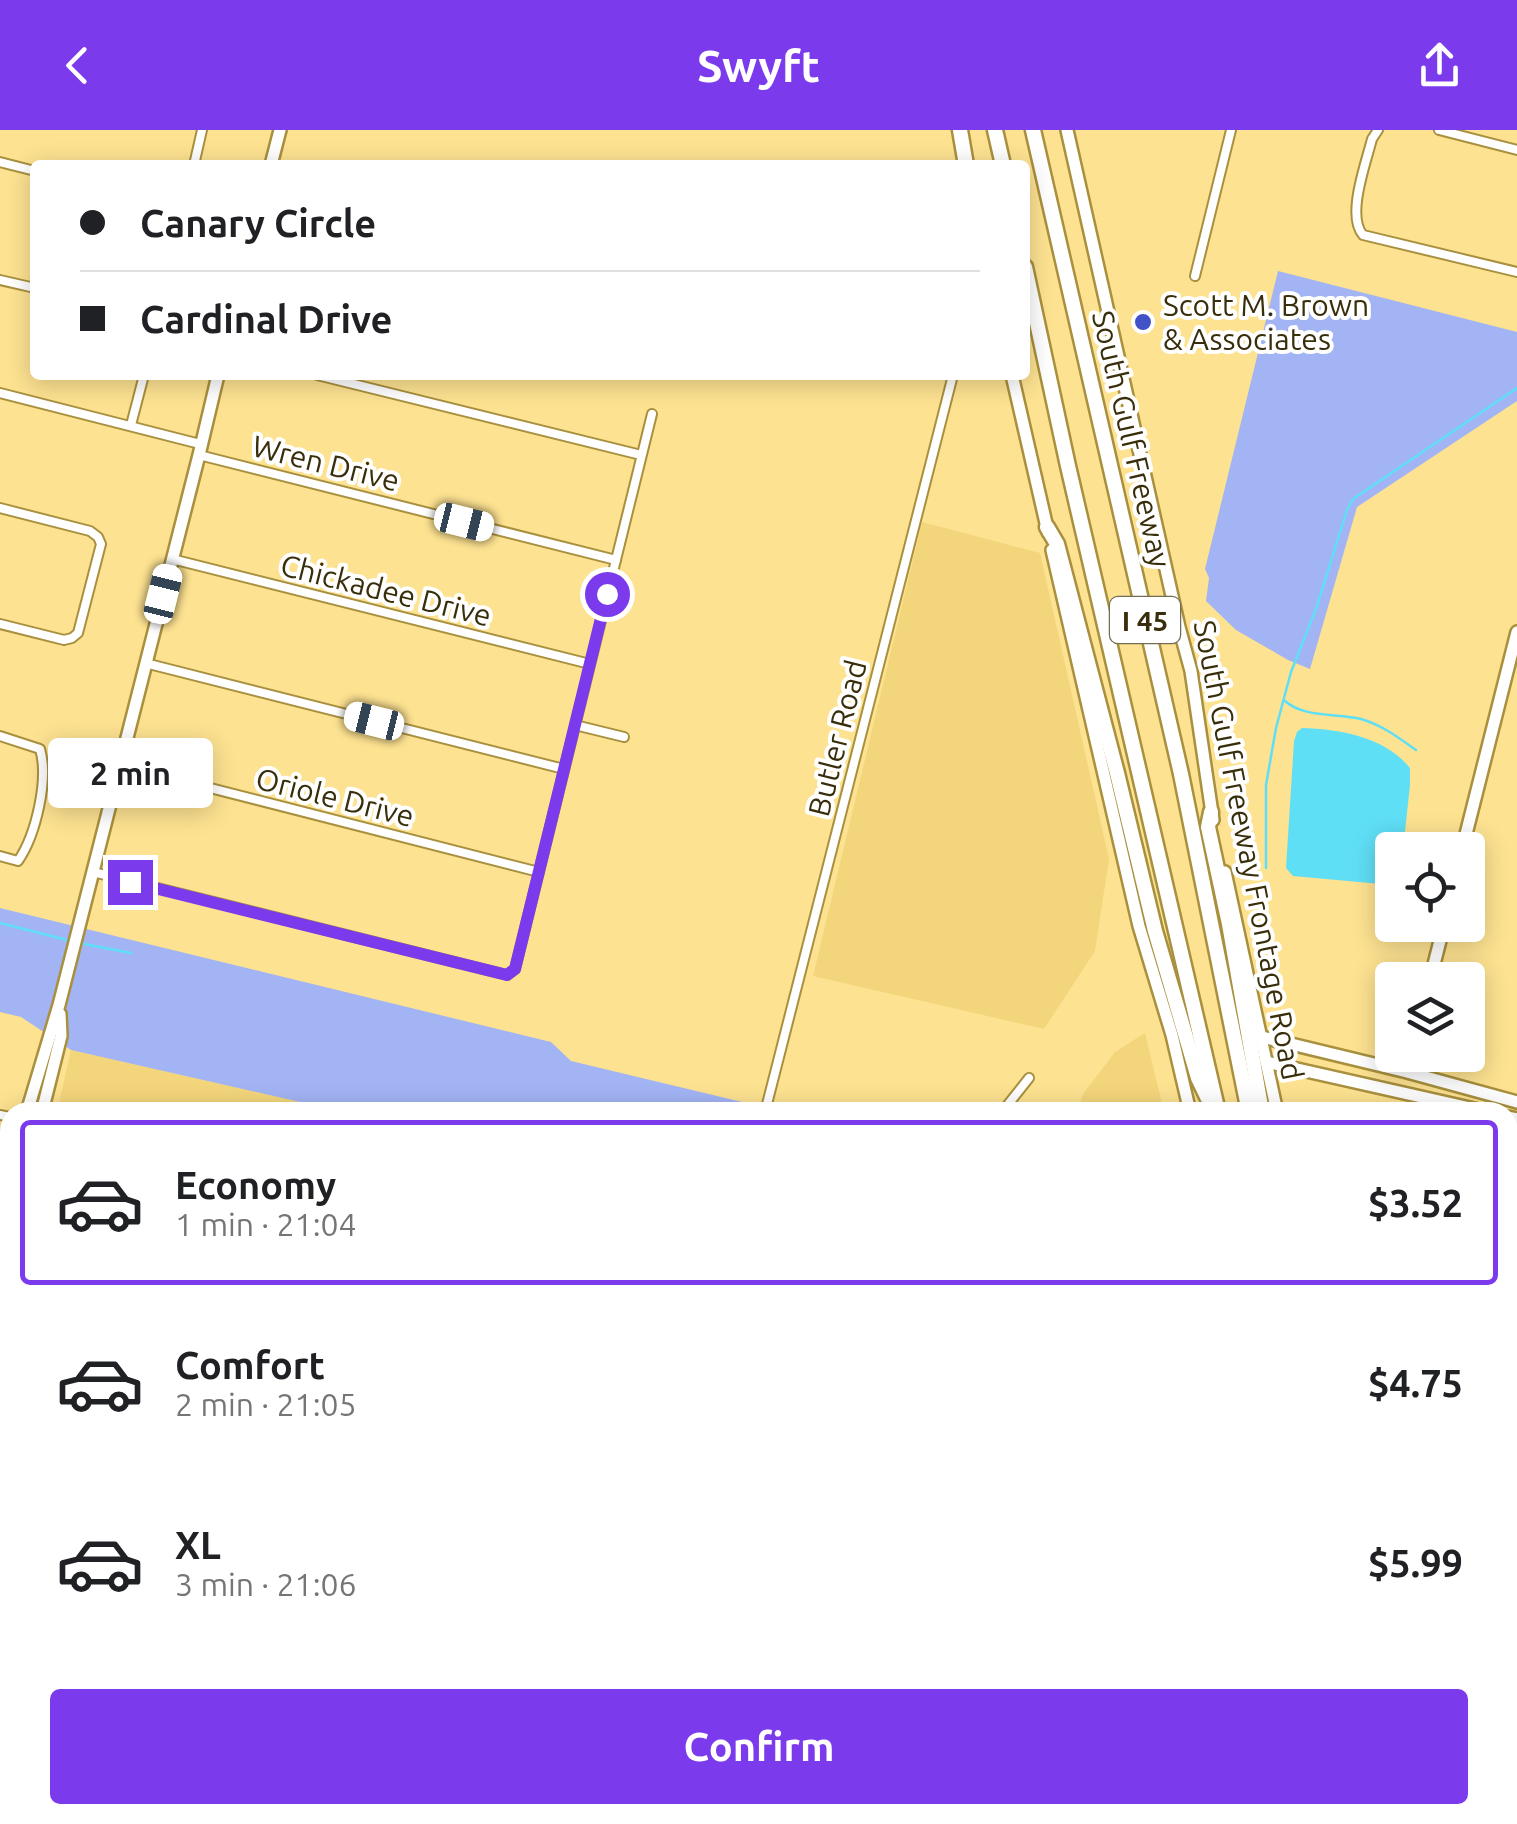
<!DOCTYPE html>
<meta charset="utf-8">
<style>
:root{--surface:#fff;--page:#f2f2f2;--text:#202124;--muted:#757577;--line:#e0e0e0;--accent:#7c3aed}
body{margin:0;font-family:Ubuntu,sans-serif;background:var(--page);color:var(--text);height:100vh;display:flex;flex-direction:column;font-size:38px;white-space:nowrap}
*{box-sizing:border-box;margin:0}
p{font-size:32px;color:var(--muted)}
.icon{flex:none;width:55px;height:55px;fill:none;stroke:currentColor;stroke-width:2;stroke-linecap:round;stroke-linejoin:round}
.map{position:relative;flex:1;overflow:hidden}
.panel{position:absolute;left:0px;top:972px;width:1518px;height:722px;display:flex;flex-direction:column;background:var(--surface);border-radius:30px 30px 0 0;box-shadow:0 5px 25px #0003}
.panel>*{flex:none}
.top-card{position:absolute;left:30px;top:30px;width:1000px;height:220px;border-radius:10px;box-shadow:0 5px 25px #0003;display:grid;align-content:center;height:220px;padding:0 50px;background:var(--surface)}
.fabs{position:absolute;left:1375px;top:702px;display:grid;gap:20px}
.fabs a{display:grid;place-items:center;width:110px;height:110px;border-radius:10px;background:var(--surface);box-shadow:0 5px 25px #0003;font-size:50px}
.end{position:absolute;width:45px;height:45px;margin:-22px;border:12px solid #7c3aed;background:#fff;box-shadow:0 0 0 5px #fff}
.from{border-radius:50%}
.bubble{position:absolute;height:70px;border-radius:10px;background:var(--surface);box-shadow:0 5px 25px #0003;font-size:32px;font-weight:700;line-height:70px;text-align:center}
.car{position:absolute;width:30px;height:60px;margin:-30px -15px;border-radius:12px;box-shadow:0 0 8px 2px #0007;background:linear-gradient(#fff 24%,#345 0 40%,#fff 0 76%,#345 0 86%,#fff 0)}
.top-card b{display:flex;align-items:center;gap:35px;height:95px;font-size:38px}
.top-card b+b{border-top:2px solid var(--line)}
.top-card i{width:25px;height:25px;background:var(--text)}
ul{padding:18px 0 0;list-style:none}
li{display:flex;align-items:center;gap:30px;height:165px;margin:0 20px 15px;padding:0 30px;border:5px solid transparent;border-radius:10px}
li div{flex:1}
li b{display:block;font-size:38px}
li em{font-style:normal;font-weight:700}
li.on{border-color:var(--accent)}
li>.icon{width:90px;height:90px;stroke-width:1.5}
.cta{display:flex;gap:20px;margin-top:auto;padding:20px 50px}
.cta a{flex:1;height:115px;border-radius:10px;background:var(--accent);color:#fff;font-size:40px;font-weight:700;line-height:115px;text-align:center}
header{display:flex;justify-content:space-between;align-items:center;height:130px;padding:0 50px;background:var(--accent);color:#fff;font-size:45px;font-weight:700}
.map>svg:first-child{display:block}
</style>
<header><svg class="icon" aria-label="back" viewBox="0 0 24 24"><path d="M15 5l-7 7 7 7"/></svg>Swyft<svg class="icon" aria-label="share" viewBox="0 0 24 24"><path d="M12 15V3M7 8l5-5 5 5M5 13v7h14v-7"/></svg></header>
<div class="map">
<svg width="1517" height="1694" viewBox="0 0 1517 1694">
<rect width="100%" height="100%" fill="#fde291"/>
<!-- built -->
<g fill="#f3d57b">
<polygon points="922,392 1040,423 1109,729 1095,821 1044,899 813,846"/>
<polygon points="1145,903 1164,982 1078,982 1083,964 1115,922"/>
<polygon points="71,920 344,982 57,982"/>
<polygon points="1517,1239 1517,1694 1462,1694 1460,1685 1508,1685 1508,1245"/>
<polygon points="1172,1685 1324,1685 1326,1694 1175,1694"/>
</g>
<!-- green -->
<g fill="#a2b4f4">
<polygon points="1278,141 1517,202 1517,271 1357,377 1310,539 1288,530 1236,500 1206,471 1209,448 1205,439"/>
<polygon points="0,778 551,912 571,931 784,982 344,982 71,920 21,887 0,882"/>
<polygon points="1508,1043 1517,1045 1517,1239 1508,1236"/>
</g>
<!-- water -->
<path fill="#5fdff6" d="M 1302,598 C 1340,599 1385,607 1410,638 L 1410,655 L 1403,720 L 1392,720 L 1392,755 L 1293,746 L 1286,738 L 1294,611 L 1297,602 Z"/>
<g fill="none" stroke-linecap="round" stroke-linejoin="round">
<!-- stream -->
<g stroke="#5fdff6" stroke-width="2.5">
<path d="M 1285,571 C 1304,588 1337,583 1361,589 C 1382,595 1399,608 1416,620"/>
<polyline points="1266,738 1266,655 1276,598 1291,542 1316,479 1347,380 1353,369 1517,258"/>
<polyline points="0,793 71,811"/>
<polyline points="79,813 131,823"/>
</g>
<!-- street casing -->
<g stroke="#a9903e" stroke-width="12">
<g id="street">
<path d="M 1378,0 L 1372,9 C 1366,33 1346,86 1363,105 L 1517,142"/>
<polyline points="1439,0 1517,20"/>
<polyline points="0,32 35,41"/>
<polyline points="194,35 202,0"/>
<polyline points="1195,146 1231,0"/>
<polyline points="0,150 35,158"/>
<polyline points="317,245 641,325"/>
<polyline points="0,263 200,314"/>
<polyline points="131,295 144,245"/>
<polyline points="199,325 616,430"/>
<polyline points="0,378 90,401 98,407 101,414 78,503 72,508 64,510 0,494"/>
<polyline points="172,429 590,534"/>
<polyline points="145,533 564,639"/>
<polyline points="575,595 624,607"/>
<path d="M 0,606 L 40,619 C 49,649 36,705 18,731 L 0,726"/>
<polyline points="120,635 539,742"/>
<polyline points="93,742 507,845 515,839 652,284"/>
<polyline points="765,982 953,245"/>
<polyline points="1002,982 1029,948"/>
<polyline points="0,985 10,987"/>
<polyline points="0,1672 10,1675"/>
<polyline points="52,1685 88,1694"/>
<polyline points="588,1694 590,1685"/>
<polyline points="1217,1694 1220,1685"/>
</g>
</g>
<!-- secondary casing -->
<g stroke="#a9903e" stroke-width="16">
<g id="secondary">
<polyline points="1067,0 1179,497 1191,541 1213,690"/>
<polyline points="271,35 280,0"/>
<polyline points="1012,245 1048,402"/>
<polyline points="1052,420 1139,796 1172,905 1190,982"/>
<polyline points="1462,720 1517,502"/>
<polyline points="1225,742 1277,982"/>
<polyline points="1430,850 1444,795"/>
<polyline points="1262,907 1407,942 1517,972"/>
<polyline points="1266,932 1488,982"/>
<polyline points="27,982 59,875 199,325 218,245"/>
<polyline points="42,982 61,906 60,884"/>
<polyline points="1508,987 1517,989"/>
<polyline points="0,1090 10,1050"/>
<polyline points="0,1153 10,1112"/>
<polyline points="0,1291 10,1298"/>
<polyline points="0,1316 10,1317"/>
<polyline points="0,1334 10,1335"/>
<polyline points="1147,1685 1151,1694"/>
<polyline points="1334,1685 1336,1694"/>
<polyline points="1443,1685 1445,1694"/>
</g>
</g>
<!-- primary casing -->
<g stroke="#a9903e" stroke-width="18">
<g id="primary">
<polyline points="1508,1191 1517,1184"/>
<polyline points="1508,1229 1517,1223"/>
</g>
</g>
<!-- highway casing -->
<g stroke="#a9903e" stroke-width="19">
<g id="highway">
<polyline points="960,0 966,35"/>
<polyline points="995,0 1003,35"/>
<polyline points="1033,0 1181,644 1249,982"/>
<polyline points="1025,137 1068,336 1218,982"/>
<polyline points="1047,397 1057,414 1117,643 1155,801 1198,948 1210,973"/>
<polyline points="1211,682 1208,697 1229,794 1262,982"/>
<polyline points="1370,1685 1372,1694"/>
<polyline points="1407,1685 1409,1694"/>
</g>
</g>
<!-- street -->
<use href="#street" stroke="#fff" stroke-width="8"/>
<!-- secondary -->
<use href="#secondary" stroke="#fff" stroke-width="11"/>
<!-- primary -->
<use href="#primary" stroke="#fff" stroke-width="12"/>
<!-- highway -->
<use href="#highway" stroke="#fff" stroke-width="14"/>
</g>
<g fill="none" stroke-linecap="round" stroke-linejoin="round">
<!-- route -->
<polyline stroke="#7c3aed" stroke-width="12" points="130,752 507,845 515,839 607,464"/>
</g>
<!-- markers -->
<circle fill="#4152c6" stroke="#fff" stroke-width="4" cx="1143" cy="192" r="10"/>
<g text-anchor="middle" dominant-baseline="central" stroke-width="8" stroke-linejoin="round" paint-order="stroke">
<!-- shield labels -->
<rect fill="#fff" stroke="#746d54" stroke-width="2.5" x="1110" y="467" width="70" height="46" rx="8"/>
<g font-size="28" font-weight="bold" fill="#392e0b">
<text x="1145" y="490">I 45</text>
</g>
<!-- poi labels -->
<g font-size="30" fill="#392e0b" stroke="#fff" text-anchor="start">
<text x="1163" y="175">Scott M. Brown<tspan x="1163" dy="34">&amp; Associates</tspan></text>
</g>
<!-- street labels -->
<g font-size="30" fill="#392e0b" stroke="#fff">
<text transform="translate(1132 309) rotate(77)">South Gulf Freeway</text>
<text transform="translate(326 333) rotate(14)">Wren Drive</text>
<text transform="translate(386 460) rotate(14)">Chickadee Drive</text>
<text transform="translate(837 608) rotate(-76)">Butler Road</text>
<text transform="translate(335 667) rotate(14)">Oriole Drive</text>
<text transform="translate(1249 720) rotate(79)">South Gulf Freeway Frontage Road</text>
</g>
</g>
</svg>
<div class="fabs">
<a><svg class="icon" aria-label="locate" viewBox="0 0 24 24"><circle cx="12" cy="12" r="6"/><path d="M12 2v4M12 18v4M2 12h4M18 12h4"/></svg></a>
<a><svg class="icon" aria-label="layers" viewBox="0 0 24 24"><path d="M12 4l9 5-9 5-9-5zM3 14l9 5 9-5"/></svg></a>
</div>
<i class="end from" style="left:607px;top:464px"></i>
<i class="end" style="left:130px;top:752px"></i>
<div class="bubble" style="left:48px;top:608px;width:165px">2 min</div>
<i class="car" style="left:464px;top:392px;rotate:104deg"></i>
<i class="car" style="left:163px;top:464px;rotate:14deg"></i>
<i class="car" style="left:374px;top:591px;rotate:284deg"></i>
<div class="top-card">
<b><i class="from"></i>Canary Circle</b>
<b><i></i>Cardinal Drive</b>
</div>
<section class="panel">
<ul>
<li class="on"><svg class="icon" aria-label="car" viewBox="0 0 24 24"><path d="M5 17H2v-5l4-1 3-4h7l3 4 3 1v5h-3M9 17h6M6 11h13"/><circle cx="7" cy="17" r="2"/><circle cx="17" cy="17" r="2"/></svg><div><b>Economy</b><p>1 min · 21:04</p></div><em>$3.52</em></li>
<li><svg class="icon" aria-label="car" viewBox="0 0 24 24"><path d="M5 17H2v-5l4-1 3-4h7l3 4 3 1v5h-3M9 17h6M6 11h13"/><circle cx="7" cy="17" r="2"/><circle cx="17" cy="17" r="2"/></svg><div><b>Comfort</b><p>2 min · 21:05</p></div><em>$4.75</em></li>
<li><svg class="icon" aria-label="car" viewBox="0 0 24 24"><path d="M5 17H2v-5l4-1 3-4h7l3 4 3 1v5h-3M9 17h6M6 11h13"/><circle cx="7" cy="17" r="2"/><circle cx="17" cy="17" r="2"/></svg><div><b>XL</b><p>3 min · 21:06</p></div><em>$5.99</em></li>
</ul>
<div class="cta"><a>Confirm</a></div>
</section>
</div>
